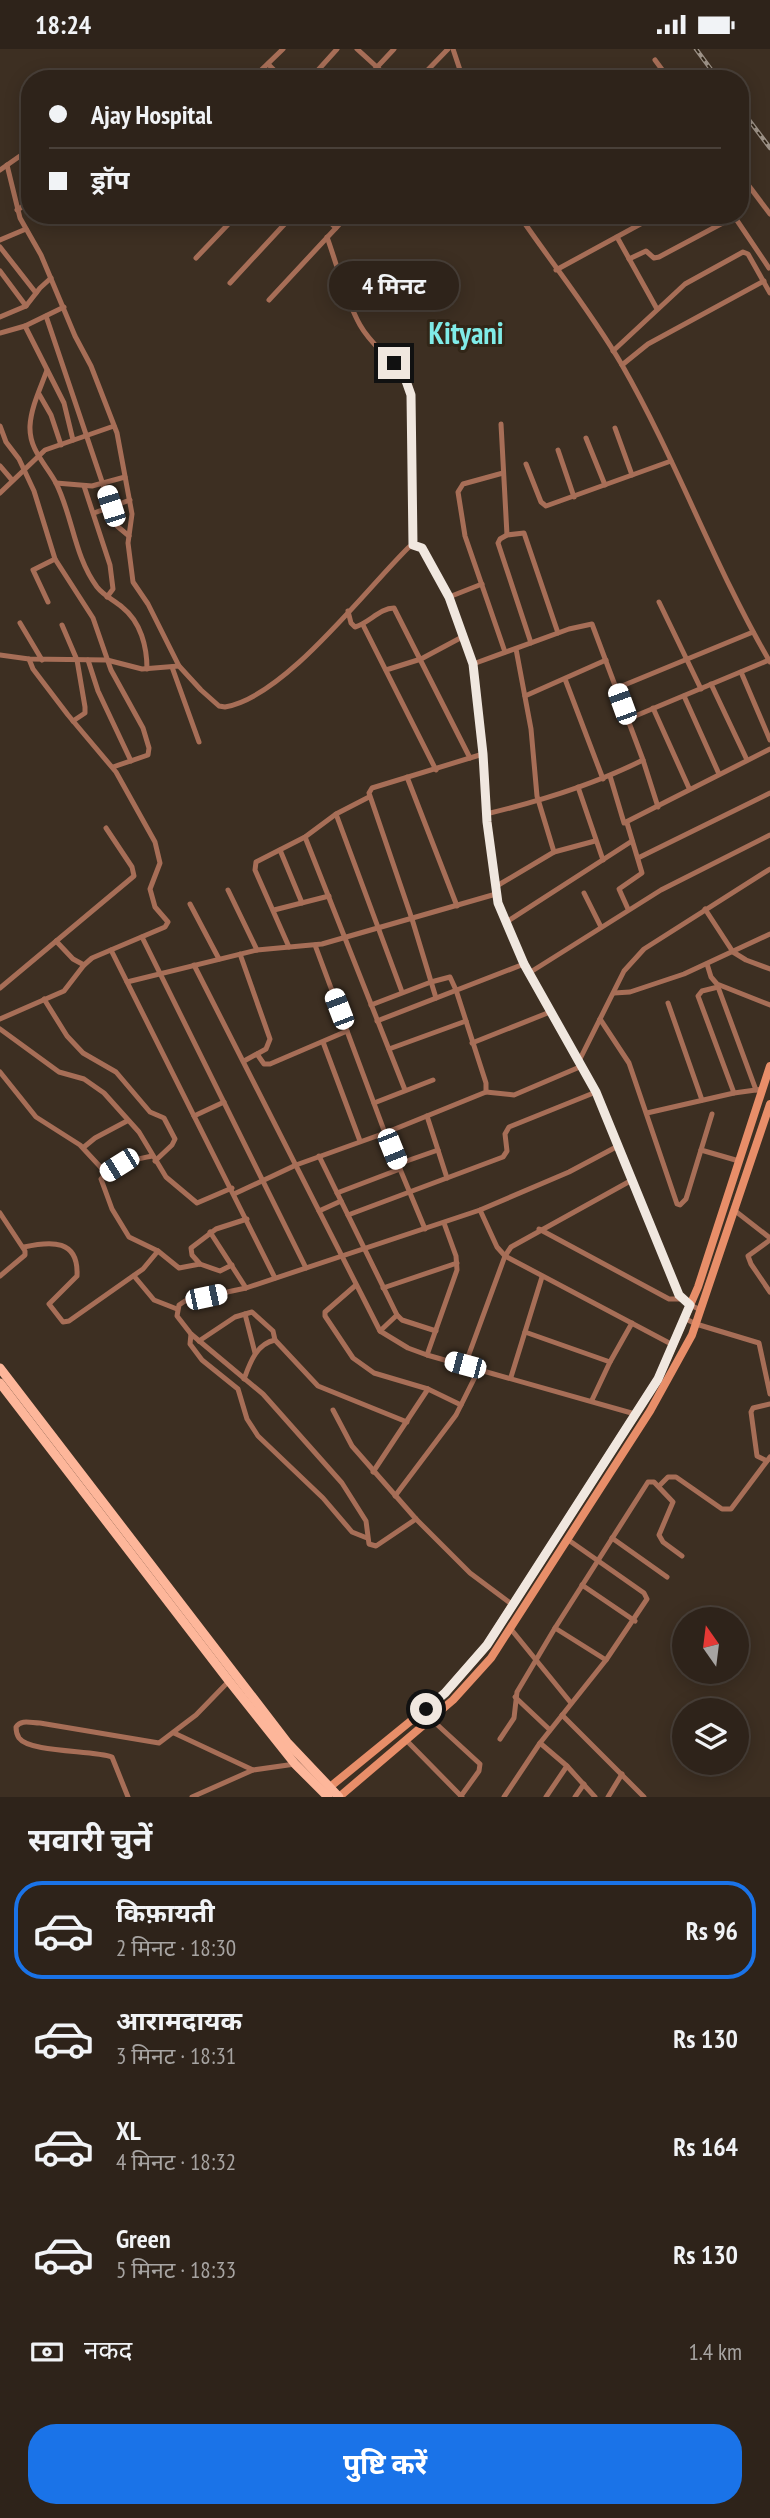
<!DOCTYPE html>
<html lang="hi">
<meta charset="utf-8">
<style>
:root{--surface:#2e231a;--page:#3a2f27;--text:#f1f3f6;--muted:#a7a4a2;--line:#494039;--accent:#1a73e8}
body{margin:0;font-family:"PT Sans Narrow","Noto Sans Devanagari",sans-serif;background:var(--page);color:var(--text);height:100vh;display:flex;flex-direction:column;font-size:26px;white-space:nowrap}
*{box-sizing:border-box;margin:0}
p{font-size:23px;color:var(--muted)}
.icon{flex:none;width:38px;height:38px;fill:none;stroke:currentColor;stroke-width:2;stroke-linecap:round;stroke-linejoin:round}
.map{position:relative;height:1748px;overflow:hidden}
.drawer{display:flex;flex-direction:column;background:var(--surface);flex:1}
.drawer>*{flex:none}
.banner{position:absolute;left:21px;top:21px;width:728px;height:154px;border-radius:28px;box-shadow:0 4px 18px #0003,0 0 0 2px var(--line);display:grid;align-content:center;height:154px;padding:0 28px;background:var(--surface)}
.needle{width:46px;rotate:346deg}
.fabs{position:absolute;left:672px;top:1558px;display:grid;gap:14px}
.fabs a{display:grid;place-items:center;width:77px;height:77px;border-radius:50%;background:var(--surface);box-shadow:0 4px 18px #0003,0 0 0 2px var(--line);font-size:35px}
.end{position:absolute;width:32px;height:32px;margin:-16px;border:9px solid #f0e7df;background:#111;box-shadow:0 0 0 4px #111}
.from{border-radius:50%}
.bubble{position:absolute;height:49px;border-radius:24px;background:var(--surface);box-shadow:0 4px 18px #0003,0 0 0 2px var(--line);font-size:23px;font-weight:700;line-height:49px;text-align:center}
.car{position:absolute;width:21px;height:42px;margin:-21px -10px;border-radius:9px;box-shadow:0 0 5px 2px #0007;background:linear-gradient(#fff 24%,#345 0 40%,#fff 0 76%,#345 0 86%,#fff 0)}
.banner b{display:flex;align-items:center;gap:24px;height:66px;font-size:26px}
.banner b+b{border-top:2px solid var(--line)}
.banner i{width:18px;height:18px;background:var(--text)}
ul{padding:0;list-style:none}
li{display:flex;align-items:center;gap:21px;height:98px;margin:0 14px 10px;padding:0 14px;border:4px solid transparent;border-radius:28px}
li div{flex:1}
li b{display:block;font-size:26px}
li em{font-style:normal;font-weight:700}
li.on{border-color:var(--accent)}
li>.icon{width:63px;height:63px;stroke-width:1.5}
h2{padding:0 28px;font-size:32px;line-height:84px}
.pay{display:flex;align-items:center;gap:18px;height:77px;padding:0 28px;font-size:26px}
.pay p{margin-inline-start:auto}
.cta{display:flex;gap:14px;margin-top:auto;padding:14px 28px}
.cta a{flex:1;height:80px;border-radius:28px;background:var(--accent);color:#fff;font-size:28px;font-weight:700;line-height:80px;text-align:center}
.status{display:flex;justify-content:space-between;align-items:center;height:49px;padding:0 35px;background:var(--surface);direction:ltr}
.status svg{height:19px;fill:currentColor}
.map>svg:first-child{display:block}
</style>
<div class="status"><b>18:24</b><svg viewBox="0 0 49 12"><path d="M0 12V9h3v3zM5 12V6h3v6zM10 12V3h3v9zM15 12V0h3v12zM26 1h20v11H26zM47 4h2v5h-2z"/></svg></div>
<div class="map">
<svg width="770" height="1748" viewBox="0 0 770 1748">
<rect width="100%" height="100%" fill="#3d2f22"/>
<g fill="none" stroke-linecap="round" stroke-linejoin="round">
<!-- street -->
<g stroke="#a76e57" stroke-width="5">
<polyline points="357,0 390,30"/>
<polyline points="453,0 463,30"/>
<polyline points="655,11 669,30"/>
<polyline points="268,15 283,30"/>
<polyline points="252,30 283,0"/>
<polyline points="310,30 337,0"/>
<polyline points="366,30 394,0"/>
<polyline points="419,30 448,0"/>
<path d="M 7,116 L 20,169 L 41,206 L 75,287 L 91,317 L 117,384 L 132,465 L 128,494 L 133,533 L 148,555 L 179,617 L 201,641 L 219,657 L 225,658 C 285,648 365,541 409,498 L 417,496 L 422,499 L 449,548 L 473,615 L 495,838 L 505,874 L 557,977 L 596,1043 L 679,1246 L 690,1256 L 701,1261"/>
<polyline points="0,121 30,100"/>
<polyline points="740,125 770,165"/>
<polyline points="17,161 30,153"/>
<polyline points="322,166 336,179"/>
<path d="M 519,166 C 553,216 592,264 622,316 C 677,412 714,517 770,613"/>
<polyline points="734,167 769,219"/>
<polyline points="178,170 182,166"/>
<path d="M 327,188 C 337,216 346,251 360,276 C 375,303 403,315 411,346 L 413,496"/>
<polyline points="617,188 657,260"/>
<polyline points="0,191 26,180"/>
<polyline points="0,198 36,244"/>
<polyline points="196,209 237,166"/>
<polyline points="629,210 646,202 654,209 659,208 734,168"/>
<polyline points="556,221 657,166"/>
<polyline points="0,222 26,257"/>
<polyline points="230,234 293,166"/>
<polyline points="269,251 348,166"/>
<polyline points="46,267 117,477 129,487"/>
<polyline points="0,268 26,257 40,239 51,229"/>
<polyline points="25,277 64,354 73,391"/>
<polyline points="0,284 25,277 64,258"/>
<polyline points="613,302 685,235 743,203 748,205 770,244"/>
<polyline points="622,316 648,295 764,232"/>
<path d="M 47,321 C 41,338 31,358 30,377 C 29,401 46,415 56,434 C 73,468 74,507 97,538 C 104,547 114,551 122,558 C 141,573 147,598 147,620"/>
<polyline points="39,345 51,366 61,396"/>
<polyline points="501,375 507,486"/>
<polyline points="0,377 6,393 19,410 34,442 55,510 93,569 111,621 143,679 149,699 148,706 113,718"/>
<polyline points="615,379 632,426"/>
<polyline points="586,389 605,436"/>
<polyline points="558,401 574,448"/>
<polyline points="526,415 541,453 546,457 671,412"/>
<polyline points="0,417 12,431"/>
<polyline points="503,424 463,435 458,443 465,487 505,603"/>
<polyline points="56,434 92,437 125,428"/>
<polyline points="84,437 110,516 113,540 107,548"/>
<polyline points="0,444 45,401 114,377"/>
<polyline points="94,464 130,451"/>
<polyline points="449,548 482,535"/>
<polyline points="48,553 33,521 55,510"/>
<polyline points="659,553 701,640"/>
<path d="M 348,562 L 351,574 L 355,578 C 369,574 380,559 394,559 L 470,709"/>
<polyline points="20,574 42,611"/>
<polyline points="62,576 77,611 85,658 85,664 73,672"/>
<polyline points="363,576 436,721"/>
<polyline points="531,594 498,494 500,490 507,486 524,484 558,584"/>
<polyline points="516,600 531,680 537,747 554,803"/>
<polyline points="0,606 29,610 107,611 142,620 179,617"/>
<polyline points="88,611 98,642 131,712"/>
<polyline points="473,615 569,580 592,575 643,711 658,758"/>
<polyline points="172,618 199,693"/>
<polyline points="386,621 421,610 464,587"/>
<polyline points="741,623 770,691"/>
<polyline points="565,630 603,730"/>
<polyline points="711,635 747,711"/>
<polyline points="617,639 753,583"/>
<polyline points="525,647 606,611"/>
<polyline points="684,647 719,725"/>
<polyline points="653,659 689,739"/>
<polyline points="628,670 769,611"/>
<polyline points="610,727 624,774 770,700"/>
<polyline points="407,728 457,857"/>
<polyline points="578,738 603,811"/>
<polyline points="336,765 402,943"/>
<path d="M 486,765 C 541,752 593,736 643,711"/>
<polyline points="627,774 642,824 619,840 628,860"/>
<polyline points="305,788 405,1041"/>
<polyline points="280,801 302,854"/>
<polyline points="638,809 770,744"/>
<polyline points="495,838 554,803 595,792"/>
<polyline points="228,841 257,901"/>
<polyline points="584,844 601,878"/>
<polyline points="190,855 219,910"/>
<polyline points="705,860 733,903 746,911 770,920"/>
<polyline points="274,861 329,847"/>
<polyline points="505,874 632,792"/>
<polyline points="142,888 306,1219"/>
<polyline points="56,892 73,910 84,916"/>
<polyline points="315,896 385,1084 425,1180"/>
<polyline points="289,898 255,821 256,813 305,788 336,765 369,748"/>
<polyline points="111,901 275,1229"/>
<polyline points="240,905 270,990 266,1000 244,1012"/>
<polyline points="707,915 711,928 717,935 770,956"/>
<polyline points="194,916 380,1282 408,1299 427,1306 635,1365"/>
<polyline points="529,924 661,841 770,786"/>
<polyline points="127,933 257,901 322,895 496,845"/>
<polyline points="718,938 702,942 698,947 734,1044"/>
<polyline points="718,938 756,1041"/>
<polyline points="0,939 134,827 132,818 106,779"/>
<polyline points="614,944 630,943 684,925 770,885"/>
<polyline points="436,949 412,870 369,744 372,739 483,705"/>
<polyline points="44,950 67,987 83,1004 116,1023 150,1063 164,1069 175,1090 172,1096 155,1112"/>
<polyline points="668,954 702,1051"/>
<polyline points="0,970 64,942 84,916 92,909 165,878 168,873 155,858 150,840 160,814 155,793 116,723 68,666 33,620 29,610"/>
<polyline points="600,970 629,1014 677,1155 680,1156 686,1150 712,1065"/>
<polyline points="377,972 524,915"/>
<polyline points="0,980 59,1023 84,1030 104,1044 139,1083 166,1128 197,1154 232,1139"/>
<polyline points="323,993 360,1092"/>
<polyline points="472,994 550,963"/>
<polyline points="389,1000 466,972"/>
<polyline points="257,1005 264,1015 270,1015 347,982"/>
<polyline points="579,1012 624,922 644,900 770,820"/>
<polyline points="0,1023 36,1068 80,1096 106,1124"/>
<polyline points="486,1043 514,1046 582,1017"/>
<polyline points="374,1054 433,1031"/>
<polyline points="647,1064 734,1044 763,1040"/>
<polyline points="194,1067 224,1053"/>
<polyline points="427,1067 447,1129"/>
<polyline points="84,1098 95,1089 127,1072"/>
<polyline points="701,1101 739,1112"/>
<path d="M 152,1107 C 134,1111 113,1114 101,1130 L 112,1160 L 129,1188 L 158,1202 L 179,1219 L 200,1215 L 220,1222 L 232,1216"/>
<polyline points="319,1107 397,1266 402,1271 436,1282"/>
<polyline points="398,1115 438,1101"/>
<polyline points="337,1144 400,1120"/>
<polyline points="234,1145 296,1116 385,1084 486,1043 486,1034 456,941 450,928 431,933 371,956"/>
<polyline points="480,1161 497,1198 505,1207 673,1296"/>
<polyline points="734,1161 770,1189"/>
<polyline points="319,1162 341,1152"/>
<polyline points="0,1164 25,1202 25,1206 0,1227"/>
<polyline points="348,1166 503,1108 507,1102 505,1085 509,1078 596,1043"/>
<polyline points="539,1180 669,1250 682,1250"/>
<polyline points="210,1183 246,1239"/>
<polyline points="770,1191 748,1207 751,1215 770,1243"/>
<path d="M 24,1198 C 51,1192 79,1190 77,1227 L 49,1255 L 63,1273 L 69,1272 L 143,1220 L 158,1202"/>
<polyline points="200,1215 192,1206 191,1199 216,1180 247,1170"/>
<polyline points="134,1227 154,1251 177,1260"/>
<polyline points="356,1236 325,1263 325,1267 353,1309 374,1324 428,1340 461,1356"/>
<polyline points="383,1239 457,1214"/>
<polyline points="245,1265 255,1304"/>
<polyline points="684,1269 696,1275 759,1294 770,1345"/>
<polyline points="380,1282 397,1266"/>
<polyline points="525,1283 610,1313"/>
<polyline points="191,1285 190,1295 202,1311 238,1340 247,1370 258,1387 323,1449 352,1483 367,1489"/>
<polyline points="199,1292 235,1268 252,1263 273,1282 275,1291"/>
<polyline points="427,1306 457,1221 456,1207 444,1174"/>
<polyline points="465,1316 505,1207 511,1198 632,1131"/>
<polyline points="511,1328 542,1228"/>
<path d="M 244,1330 C 250,1314 256,1295 275,1291 L 318,1337 L 407,1373"/>
<polyline points="592,1351 610,1313 632,1274"/>
<polyline points="333,1361 352,1397 416,1470 470,1524 513,1556"/>
<polyline points="767,1412 757,1407 751,1363 753,1359 770,1355"/>
<polyline points="373,1423 428,1340"/>
<polyline points="659,1437 668,1428 676,1428 722,1460 731,1460 770,1408"/>
<polyline points="395,1447 456,1366 479,1320"/>
<polyline points="416,1470 376,1497 369,1495 366,1472 342,1434 263,1345 191,1285 177,1267 179,1256 185,1252 246,1239 480,1161 569,1123 618,1097"/>
<polyline points="612,1489 667,1528"/>
<polyline points="582,1536 635,1572"/>
<polyline points="510,1579 571,1654"/>
<polyline points="555,1579 606,1611"/>
<polyline points="515,1648 550,1681"/>
<polyline points="562,1666 644,1748"/>
<polyline points="431,1670 480,1715 479,1722 461,1747"/>
<polyline points="174,1684 253,1721"/>
<polyline points="500,1690 514,1669 517,1643 555,1579 648,1433 654,1433 673,1453 659,1486 663,1493 682,1507"/>
<polyline points="406,1691 462,1748"/>
<polyline points="540,1694 567,1717 595,1748"/>
<path d="M 128,1748 L 112,1708 C 94,1701 30,1704 19,1689 C 17,1686 16,1681 16,1678 C 21,1670 31,1674 40,1674 L 159,1694 L 196,1666 L 229,1632"/>
<polyline points="192,1748 253,1721 295,1715"/>
<polyline points="504,1748 540,1694 606,1611 647,1550 644,1544 567,1490"/>
<polyline points="546,1748 567,1717"/>
<polyline points="575,1748 584,1735"/>
<polyline points="608,1748 622,1725"/>
</g>
<!-- secondary -->
<g stroke="#e88e69" stroke-width="8">
<polyline points="325,1742 445,1644 487,1596 658,1330 698,1238 770,1017"/>
<polyline points="339,1748 453,1651 491,1609 650,1362 692,1286 770,1055"/>
</g>
<!-- primary -->
<g stroke="#fdb69a" stroke-width="9">
<polyline points="0,1319 287,1693 339,1748"/>
<polyline points="0,1334 229,1632 295,1715 328,1748"/>
</g>
<!-- rail casing -->
<g stroke="#9d9287" stroke-width="4.5">
<g id="rail">
<polyline points="696,0 718,30"/>
<polyline points="740,59 770,99"/>
</g>
</g>
<!-- rail -->
<use href="#rail" stroke="#322618" stroke-width="2" stroke-dasharray="5" stroke-linecap="butt"/>
</g>
<g fill="none" stroke-linecap="round" stroke-linejoin="round">
<!-- route -->
<polyline stroke="#f0e7df" stroke-width="9" points="394,314 405,329 411,346 413,496 422,499 449,548 473,615 483,705 487,773 498,854 524,915 596,1043 679,1246 690,1256 658,1330 487,1596 445,1644 426,1660"/>
</g>
<g text-anchor="middle" dominant-baseline="central" stroke-width="6" stroke-linejoin="round" paint-order="stroke">
<!-- quarter labels -->
<g font-size="30" font-weight="bold" fill="#80ece8" stroke="#322618">
<text x="466" y="283">Kityani</text>
</g>
</g>
</svg>
<div class="fabs">
<a><svg class="needle" viewBox="-14 -14 28 28"><path d="M0-13l5 13h-10z" fill="#e53935"/><path d="M0 13l5-13h-10z" fill="#a7a4a2"/></svg></a>
<a><svg class="icon" aria-label="layers" viewBox="0 0 24 24"><path d="M12 4l9 5-9 5-9-5zM3 14l9 5 9-5"/></svg></a>
</div>
<i class="end from" style="left:426px;top:1660px"></i>
<i class="end" style="left:394px;top:314px"></i>
<div class="bubble" style="left:329px;top:212px;width:130px">4 मिनट</div>
<i class="car" style="left:111px;top:457px;rotate:342deg"></i>
<i class="car" style="left:622px;top:655px;rotate:340deg"></i>
<i class="car" style="left:339px;top:960px;rotate:339deg"></i>
<i class="car" style="left:392px;top:1100px;rotate:158deg"></i>
<i class="car" style="left:119px;top:1116px;rotate:238deg"></i>
<i class="car" style="left:206px;top:1248px;rotate:78deg"></i>
<i class="car" style="left:465px;top:1316px;rotate:285deg"></i>
<div class="banner">
<b><i class="from"></i>Ajay Hospital</b>
<b><i></i>ड्रॉप</b>
</div>
</div>
<section class="drawer">
<h2>सवारी चुनें</h2>
<ul>
<li class="on"><svg class="icon" aria-label="car" viewBox="0 0 24 24"><path d="M5 17H2v-5l4-1 3-4h7l3 4 3 1v5h-3M9 17h6M6 11h13"/><circle cx="7" cy="17" r="2"/><circle cx="17" cy="17" r="2"/></svg><div><b>किफ़ायती</b><p>2 मिनट · 18:30</p></div><em>Rs 96</em></li>
<li><svg class="icon" aria-label="car" viewBox="0 0 24 24"><path d="M5 17H2v-5l4-1 3-4h7l3 4 3 1v5h-3M9 17h6M6 11h13"/><circle cx="7" cy="17" r="2"/><circle cx="17" cy="17" r="2"/></svg><div><b>आरामदायक</b><p>3 मिनट · 18:31</p></div><em>Rs 130</em></li>
<li><svg class="icon" aria-label="car" viewBox="0 0 24 24"><path d="M5 17H2v-5l4-1 3-4h7l3 4 3 1v5h-3M9 17h6M6 11h13"/><circle cx="7" cy="17" r="2"/><circle cx="17" cy="17" r="2"/></svg><div><b>XL</b><p>4 मिनट · 18:32</p></div><em>Rs 164</em></li>
<li><svg class="icon" aria-label="car" viewBox="0 0 24 24"><path d="M5 17H2v-5l4-1 3-4h7l3 4 3 1v5h-3M9 17h6M6 11h13"/><circle cx="7" cy="17" r="2"/><circle cx="17" cy="17" r="2"/></svg><div><b>Green</b><p>5 मिनट · 18:33</p></div><em>Rs 130</em></li>
</ul>
<div class="pay"><svg class="icon" aria-label="cash" viewBox="0 0 24 24"><path d="M3 7h18v10H3z"/><circle cx="12" cy="12" r="2"/></svg>नकद<p>1.4 km</p></div>
<div class="cta"><a>पुष्टि करें</a></div>
</section>
